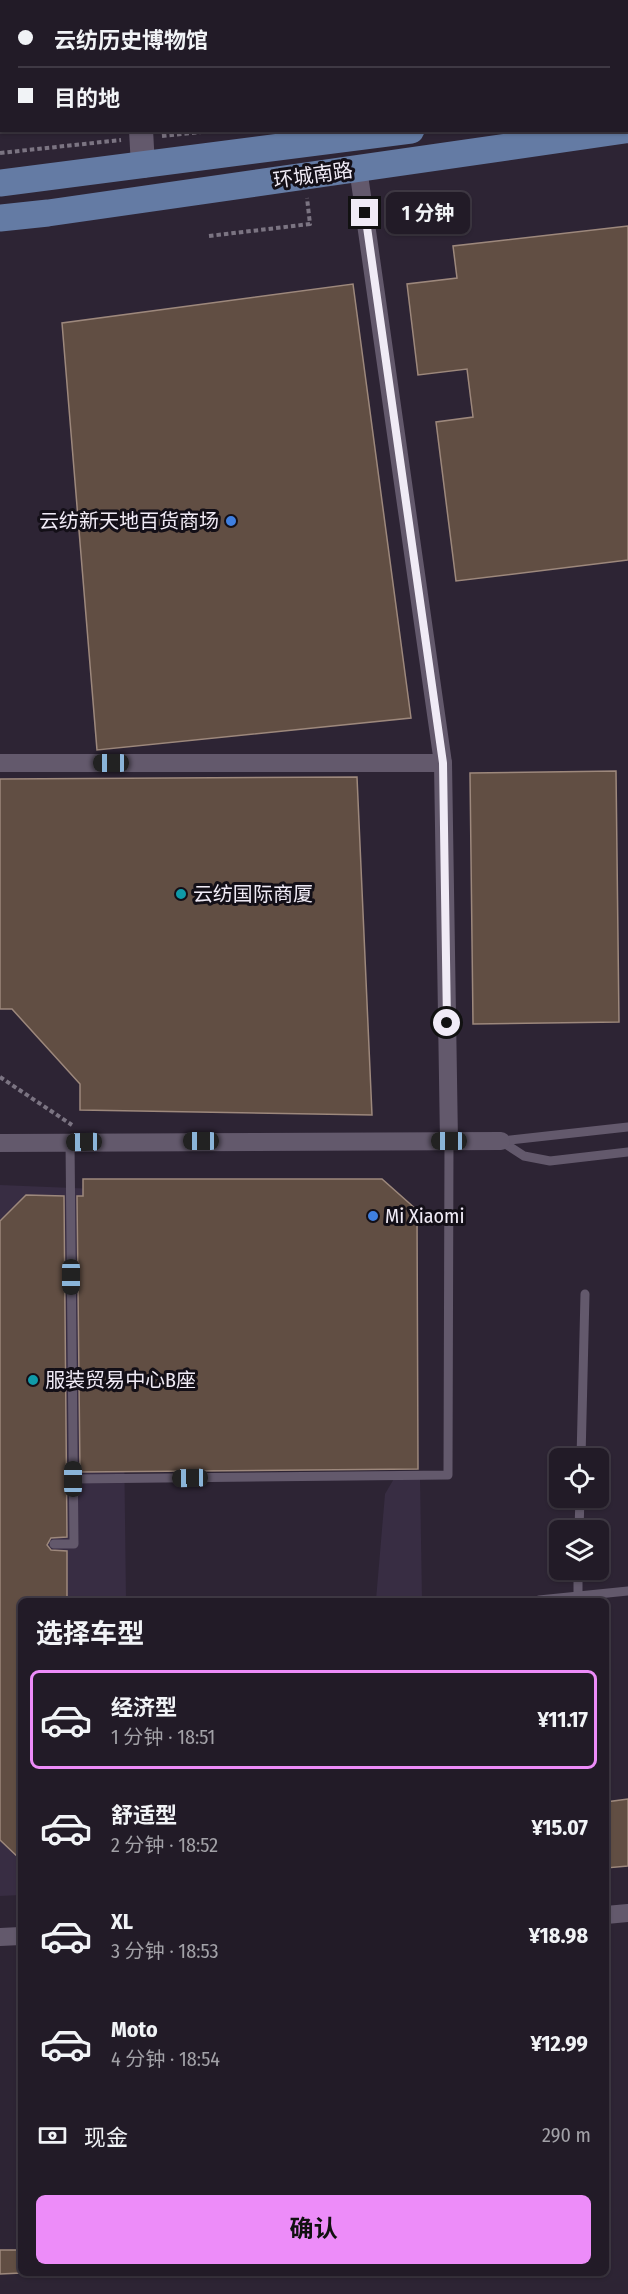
<!DOCTYPE html>
<html lang="zh">
<meta charset="utf-8">
<style>
:root{--surface:#221b27;--page:#2e2833;--text:#f1f3f6;--muted:#a2a1a7;--line:#3f3944;--accent:#ed8cf9}
body{margin:0;font-family:"Fira Sans Condensed","Noto Sans SC",sans-serif;background:var(--page);color:var(--text);height:100vh;display:flex;flex-direction:column;font-size:22px;white-space:nowrap}
*{box-sizing:border-box;margin:0}
p{font-size:20px;color:var(--muted)}
.icon{flex:none;width:33px;height:33px;fill:none;stroke:currentColor;stroke-width:2;stroke-linecap:round;stroke-linejoin:round}
.map{position:relative;flex:1;overflow:hidden}
.details{position:absolute;left:18px;top:1598px;width:591px;height:678px;display:flex;flex-direction:column;background:var(--surface);border-radius:9px;box-shadow:0 2px 4px #0004,0 0 0 2px var(--line)}
.details>*{flex:none}
.banner{position:absolute;left:0px;top:0px;width:628px;height:132px;box-shadow:0 2px 4px #0004,0 0 0 2px var(--line);display:grid;align-content:center;height:132px;padding:0 18px;background:var(--surface)}
.fabs{position:absolute;left:549px;top:1448px;display:grid;gap:12px}
.fabs a{display:grid;place-items:center;width:60px;height:60px;border-radius:9px;background:var(--surface);box-shadow:0 2px 4px #0004,0 0 0 2px var(--line);font-size:30px}
.end{position:absolute;width:27px;height:27px;margin:-14px;border:8px solid #f0ebf6;background:#111;box-shadow:0 0 0 3px #111}
.from{border-radius:50%}
.bubble{position:absolute;height:42px;border-radius:9px;background:var(--surface);box-shadow:0 2px 4px #0004,0 0 0 2px var(--line);font-size:20px;font-weight:700;line-height:42px;text-align:center}
.car{position:absolute;width:18px;height:36px;margin:-18px -9px;border-radius:8px;box-shadow:0 0 4px 2px #0007;background:linear-gradient(#222 24%,#8ab4d8 0 40%,#222 0 76%,#8ab4d8 0 86%,#222 0)}
.banner b{display:flex;align-items:center;gap:21px;height:57px;font-size:22px}
.banner b+b{border-top:2px solid var(--line)}
.banner i{width:15px;height:15px;background:var(--text)}
ul{padding:0;list-style:none}
li{display:flex;align-items:center;gap:18px;height:99px;margin:0 12px 9px;padding:0 6px;border:3px solid transparent;border-radius:9px}
li div{flex:1}
li b{display:block;font-size:22px}
li em{font-style:normal;font-weight:700}
li.on{border-color:var(--accent)}
li>.icon{width:54px;height:54px;stroke-width:1.5}
h2{padding:0 18px;font-size:27px;line-height:72px}
.pay{display:flex;align-items:center;gap:15px;height:66px;padding:0 18px;font-size:22px}
.pay p{margin-inline-start:auto}
.button{display:flex;gap:12px;margin-top:auto;padding:12px 18px}
.button a{flex:1;height:69px;border-radius:9px;background:var(--accent);color:#111;font-size:24px;font-weight:700;line-height:69px;text-align:center}
.map>svg:first-child{display:block}
</style>
<div class="map">
<svg width="628" height="2294" viewBox="0 0 628 2294">
<rect width="100%" height="100%" fill="#2d2434"/>
<!-- built -->
<g fill="#382d43">
<polygon points="0,1185 121,1190 126,1600 21,1600 21,1895 0,1896"/>
<polygon points="395,1477 420,1478 422,1600 376,1600 385,1494"/>
</g>
<!-- building -->
<g fill="#614e43" stroke="#9d887c" stroke-width="1.5">
<polygon points="628,226 628,560 456,581 436,422 473,417 467,369 418,375 407,284 457,278 453,246"/>
<polygon points="353,284 411,718 97,750 62,323"/>
<polygon points="616,771 619,1022 473,1024 470,773"/>
<polygon points="357,777 372,1115 80,1110 80,1084 12,1009 0,1009 0,779"/>
<polygon points="83,1179 382,1179 417,1210 418,1469 80,1472 77,1196 83,1196"/>
<polygon points="26,1195 64,1196 67,1537 51,1538 47,1545 51,1550 67,1551 67,1600 21,1600 21,1860 0,1840 0,1221"/>
<polygon points="628,1799 628,1866 606,1868 606,1802"/>
<polygon points="0,2250 21,2250 21,2273 0,2274"/>
</g>
<g fill="none" stroke-linecap="round" stroke-linejoin="round">
<!-- path -->
<g stroke="#7b7482" stroke-width="4" stroke-dasharray="4.5 3" stroke-linecap="butt">
<polyline points="162,136 211,131"/>
<polyline points="0,153 121,140"/>
<polyline points="209,236 310,224 307,198"/>
<polyline points="0,1077 72,1125"/>
</g>
<!-- lane -->
<g stroke="#63596c" stroke-width="9">
<polyline points="501,1141 524,1156 550,1161 628,1152"/>
<polyline points="501,1141 628,1127"/>
<polyline points="581,1458 585,1294"/>
<polyline points="73,1479 448,1475 449,1141"/>
<polyline points="579,1530 580,1497"/>
<polyline points="54,1544 74,1544 70,1142"/>
<polyline points="578,1597 578,1569"/>
<polyline points="539,1600 628,1591"/>
</g>
<!-- street -->
<g stroke="#63596c" stroke-width="18">
<polyline points="358,168 443,763 449,1141"/>
<polyline points="0,763 443,763"/>
<polyline points="0,1143 501,1141"/>
<polyline points="606,1915 628,1913"/>
<polyline points="0,1937 21,1936"/>
</g>
<!-- secondary -->
<g stroke="#63596c" stroke-width="24">
<polyline points="136,0 137,2"/>
<polyline points="141,130 143,166"/>
</g>
<!-- primary -->
<g stroke="#647ba4" stroke-width="27">
<polyline points="627,102 628,102"/>
<polyline points="0,183 411,130"/>
<polyline points="0,218 48,213 625,130"/>
</g>
</g>
<g fill="none" stroke-linecap="round" stroke-linejoin="round">
<!-- route -->
<polyline stroke="#f0ebf6" stroke-width="8" points="365,213 443,763 447,1023"/>
</g>
<!-- markers -->
<g fill="#3f7fe0" stroke="#130f17" stroke-width="2">
<circle cx="231" cy="521" r="6"/>
<circle cx="373" cy="1216" r="6"/>
</g>
<g fill="#0f9aa8" stroke="#130f17" stroke-width="2">
<circle cx="181" cy="894" r="6"/>
<circle cx="33" cy="1380" r="6"/>
</g>
<g text-anchor="middle" dominant-baseline="central" stroke-width="6" stroke-linejoin="round" paint-order="stroke">
<!-- street labels -->
<g font-size="20" fill="#f0ebf6" stroke="#130f17">
<text transform="translate(313 175) rotate(-8)">环城南路</text>
</g>
<!-- poi labels -->
<g font-size="20" fill="#f0ebf6" stroke="#130f17" text-anchor="start">
<text x="219" y="521" text-anchor="end">云纺新天地百货商场</text>
<text x="193" y="894">云纺国际商厦</text>
<text x="385" y="1216">Mi Xiaomi</text>
<text x="45" y="1380">服装贸易中心B座</text>
</g>
</g>
</svg>
<div class="fabs">
<a><svg class="icon" aria-label="locate" viewBox="0 0 24 24"><circle cx="12" cy="12" r="6"/><path d="M12 2v4M12 18v4M2 12h4M18 12h4"/></svg></a>
<a><svg class="icon" aria-label="layers" viewBox="0 0 24 24"><path d="M12 4l9 5-9 5-9-5zM3 14l9 5 9-5"/></svg></a>
</div>
<i class="end from" style="left:447px;top:1023px"></i>
<i class="end" style="left:365px;top:213px"></i>
<div class="bubble" style="left:386px;top:192px;width:84px">1 分钟</div>
<i class="car" style="left:111px;top:763px;rotate:270deg"></i>
<i class="car" style="left:201px;top:1141px;rotate:270deg"></i>
<i class="car" style="left:449px;top:1141px;rotate:270deg"></i>
<i class="car" style="left:84px;top:1142px;rotate:269deg"></i>
<i class="car" style="left:71px;top:1277px;rotate:180deg"></i>
<i class="car" style="left:190px;top:1478px;rotate:269deg"></i>
<i class="car" style="left:73px;top:1479px;rotate:0deg"></i>
<div class="banner">
<b><i class="from"></i>云纺历史博物馆</b>
<b><i></i>目的地</b>
</div>
<section class="details">
<h2>选择车型</h2>
<ul>
<li class="on"><svg class="icon" aria-label="car" viewBox="0 0 24 24"><path d="M5 17H2v-5l4-1 3-4h7l3 4 3 1v5h-3M9 17h6M6 11h13"/><circle cx="7" cy="17" r="2"/><circle cx="17" cy="17" r="2"/></svg><div><b>经济型</b><p>1 分钟 · 18:51</p></div><em>¥11.17</em></li>
<li><svg class="icon" aria-label="car" viewBox="0 0 24 24"><path d="M5 17H2v-5l4-1 3-4h7l3 4 3 1v5h-3M9 17h6M6 11h13"/><circle cx="7" cy="17" r="2"/><circle cx="17" cy="17" r="2"/></svg><div><b>舒适型</b><p>2 分钟 · 18:52</p></div><em>¥15.07</em></li>
<li><svg class="icon" aria-label="car" viewBox="0 0 24 24"><path d="M5 17H2v-5l4-1 3-4h7l3 4 3 1v5h-3M9 17h6M6 11h13"/><circle cx="7" cy="17" r="2"/><circle cx="17" cy="17" r="2"/></svg><div><b>XL</b><p>3 分钟 · 18:53</p></div><em>¥18.98</em></li>
<li><svg class="icon" aria-label="car" viewBox="0 0 24 24"><path d="M5 17H2v-5l4-1 3-4h7l3 4 3 1v5h-3M9 17h6M6 11h13"/><circle cx="7" cy="17" r="2"/><circle cx="17" cy="17" r="2"/></svg><div><b>Moto</b><p>4 分钟 · 18:54</p></div><em>¥12.99</em></li>
</ul>
<div class="pay"><svg class="icon" aria-label="cash" viewBox="0 0 24 24"><path d="M3 7h18v10H3z"/><circle cx="12" cy="12" r="2"/></svg>现金<p>290 m</p></div>
<div class="button"><a>确认</a></div>
</section>
</div>
